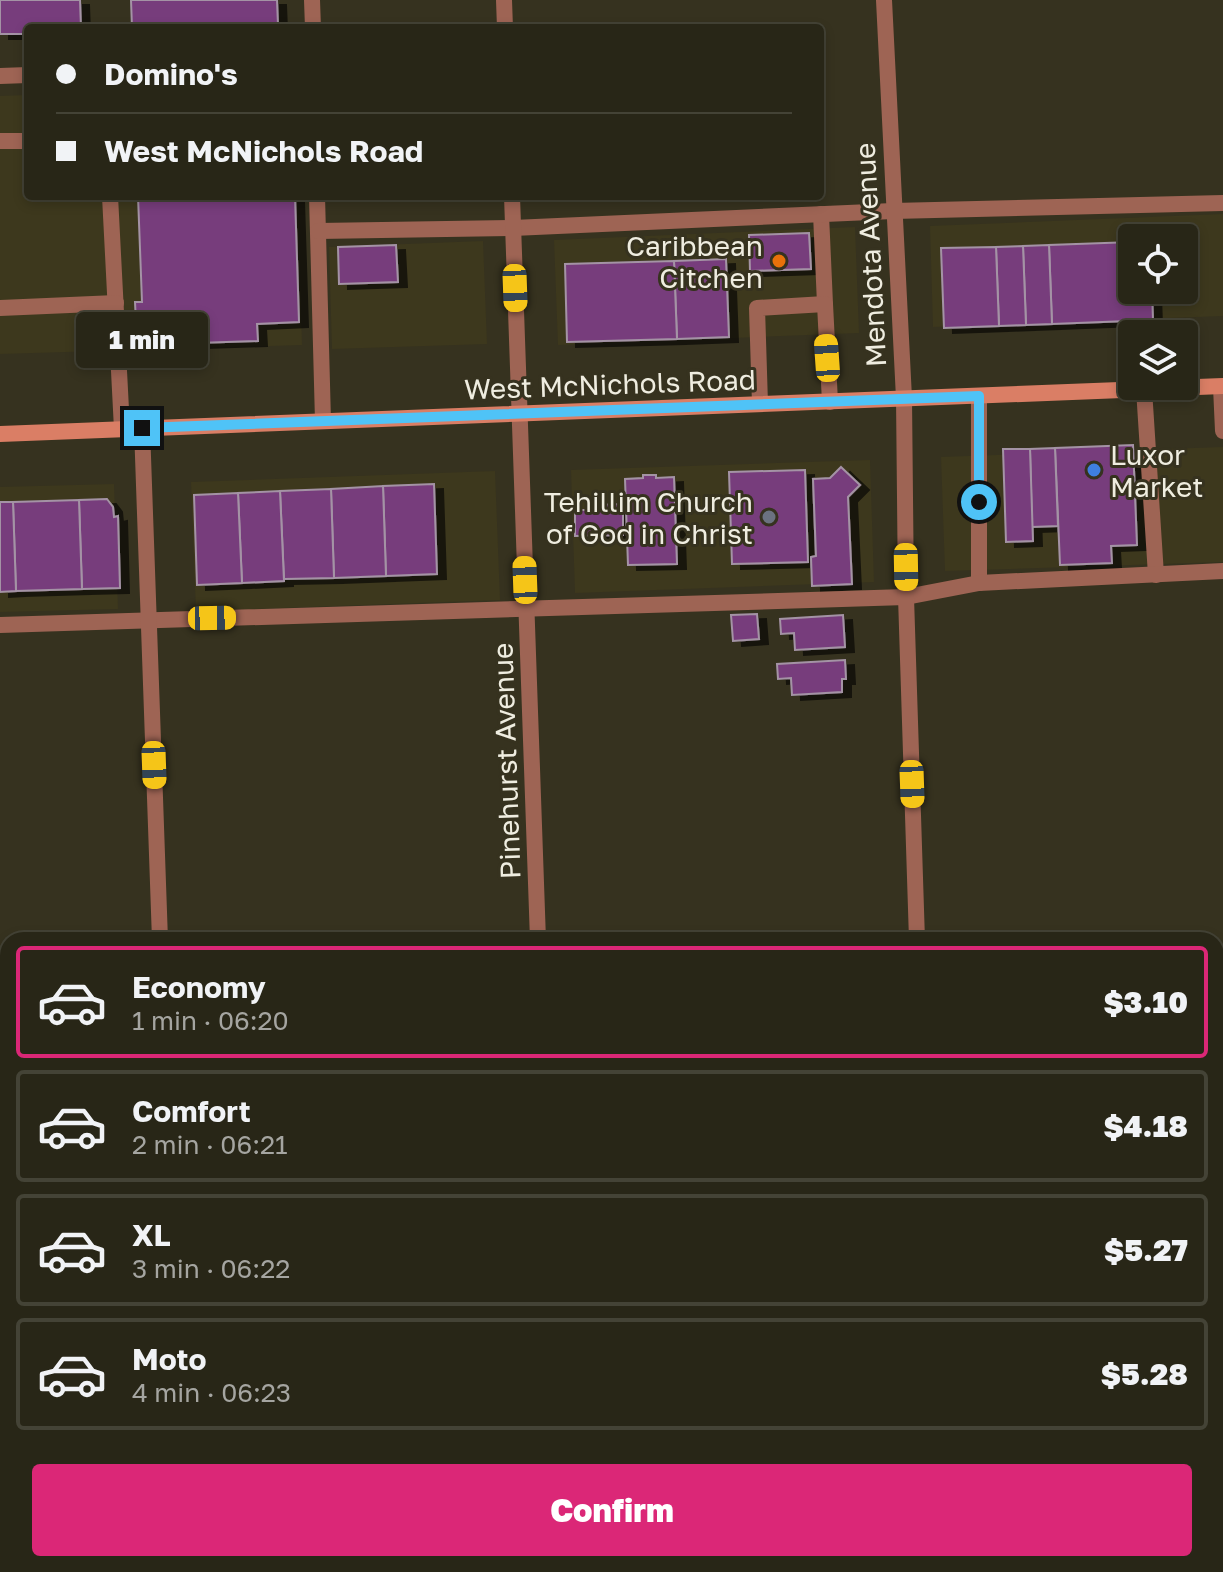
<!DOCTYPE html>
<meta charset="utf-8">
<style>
:root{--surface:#282617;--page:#343224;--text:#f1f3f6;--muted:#a5a5a1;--line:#444336;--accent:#db2777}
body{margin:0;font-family:"Golos Text",sans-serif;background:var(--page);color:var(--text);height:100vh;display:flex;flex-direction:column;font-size:30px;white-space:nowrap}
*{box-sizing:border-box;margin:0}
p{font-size:26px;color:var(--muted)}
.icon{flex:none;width:44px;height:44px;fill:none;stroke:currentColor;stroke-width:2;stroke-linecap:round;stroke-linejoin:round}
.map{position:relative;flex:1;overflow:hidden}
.side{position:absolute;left:0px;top:932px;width:1224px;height:640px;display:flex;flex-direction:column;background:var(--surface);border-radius:24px 24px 0 0;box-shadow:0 4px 12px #0003,0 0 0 2px var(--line)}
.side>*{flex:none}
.banner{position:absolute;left:24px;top:24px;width:800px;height:176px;border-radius:8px;box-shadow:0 4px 12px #0003,0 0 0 2px var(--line);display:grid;align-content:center;height:176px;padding:0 32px;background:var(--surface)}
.buttons{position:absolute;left:1118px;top:224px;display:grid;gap:16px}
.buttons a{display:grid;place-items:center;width:80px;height:80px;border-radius:8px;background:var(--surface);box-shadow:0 4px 12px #0003,0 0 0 2px var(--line);font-size:40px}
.end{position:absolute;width:36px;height:36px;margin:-18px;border:10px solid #4fc3f7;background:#111;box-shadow:0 0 0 4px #111}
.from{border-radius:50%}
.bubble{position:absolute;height:56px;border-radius:8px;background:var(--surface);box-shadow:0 4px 12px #0003,0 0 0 2px var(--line);font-size:26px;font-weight:800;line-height:56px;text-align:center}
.car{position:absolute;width:24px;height:48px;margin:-24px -12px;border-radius:10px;box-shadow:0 0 6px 2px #0007;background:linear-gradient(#f5c518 24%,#345 0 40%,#f5c518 0 76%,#345 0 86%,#f5c518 0)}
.banner b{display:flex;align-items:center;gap:28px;height:76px;font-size:30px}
.banner b+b{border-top:2px solid var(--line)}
.banner i{width:20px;height:20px;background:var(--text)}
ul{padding:14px 0 0;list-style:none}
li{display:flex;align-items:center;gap:24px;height:112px;margin:0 16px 12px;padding:0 16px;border:4px solid var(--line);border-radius:8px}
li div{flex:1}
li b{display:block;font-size:30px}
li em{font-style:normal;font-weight:800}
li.active{border-color:var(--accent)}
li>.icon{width:72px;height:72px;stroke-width:1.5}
.action{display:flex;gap:16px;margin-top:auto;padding:16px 32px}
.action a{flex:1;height:92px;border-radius:8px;background:var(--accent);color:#fff;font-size:32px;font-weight:800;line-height:92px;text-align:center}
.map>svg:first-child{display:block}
</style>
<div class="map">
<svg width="1223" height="1572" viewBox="0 0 1223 1572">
<defs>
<filter id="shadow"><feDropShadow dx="9" dy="5" stdDeviation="0" flood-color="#0009"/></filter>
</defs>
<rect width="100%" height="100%" fill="#36321f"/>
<!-- built -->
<g fill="#3d381d" fill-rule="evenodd">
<polygon points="28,95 28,196 298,196 302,345 0,354 0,96"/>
<path d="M 1223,214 L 1223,316 L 933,327 L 930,226 ZM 1132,238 L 1184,238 L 1184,290 L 1132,290 Z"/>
<polygon points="855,227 859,333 558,345 554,240"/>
<polygon points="483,241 487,344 332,349 329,247"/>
<polygon points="1223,447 1223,562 945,571 941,457"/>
<polygon points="870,460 874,582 575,593 571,470"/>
<polygon points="495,471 500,600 196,611 191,482"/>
<polygon points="114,484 118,609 0,612 0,487"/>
</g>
<!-- building -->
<g fill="#773e7c" stroke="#a493a5" stroke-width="2" filter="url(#shadow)">
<polygon points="0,0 80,0 81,28 28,28 28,34 0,34"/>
<polygon points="131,0 277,0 278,25 132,28"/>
<polygon points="138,196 295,196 299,322 257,324 258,341 137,345 135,302 142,302"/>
<polygon points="809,233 811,269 750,271 749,235"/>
<polygon points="1132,242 1132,290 1152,290 1153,320 1052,324 1049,245"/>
<polygon points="396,245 398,282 339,284 338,247"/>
<polygon points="1049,245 1052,324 1026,325 1023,246"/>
<polygon points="1023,246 1026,325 999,326 996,247"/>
<polygon points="996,247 999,326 944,328 941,248"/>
<polygon points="726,259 729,337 677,339 674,261"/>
<polygon points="674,261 677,339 567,342 565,264"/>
<polygon points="1133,445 1137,545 1111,546 1112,563 1060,565 1055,448"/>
<polygon points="1055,448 1058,526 1032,527 1030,449"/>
<polygon points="1003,449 1030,449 1033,541 1006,542"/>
<polygon points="841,467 860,485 848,497 852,584 812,586 811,557 816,556 813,479 830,478"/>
<polygon points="805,470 808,562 732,564 729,472"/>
<polygon points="643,475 656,475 656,478 674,477 677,564 628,565 625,479 643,478"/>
<polygon points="434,484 437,574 386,576 383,486"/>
<polygon points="383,486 386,576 334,578 331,489"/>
<polygon points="331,489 334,578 284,579 280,491"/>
<polygon points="280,491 284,581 242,583 238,493"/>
<polygon points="238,493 242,583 197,585 194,495"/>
<polygon points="107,499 113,507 114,517 118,516 120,588 82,589 79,500"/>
<polygon points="79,500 82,589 16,591 13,502"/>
<polygon points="0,502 13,502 16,591 0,592"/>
<polygon points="623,504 623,535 575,536 575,510 593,510 593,505"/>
<polygon points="757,614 759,639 733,641 731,615"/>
<polygon points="843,615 845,647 795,650 794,633 781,634 780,619"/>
<polygon points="845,660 846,679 842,679 842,692 792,695 791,678 778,679 777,664"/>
</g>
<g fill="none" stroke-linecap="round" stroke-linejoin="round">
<!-- service -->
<g stroke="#9e6454" stroke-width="16">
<polyline points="312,0 313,28"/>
<polyline points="0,76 28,75"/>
<polyline points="0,141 28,141"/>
<polyline points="110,196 122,429"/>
<polyline points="317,196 323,421"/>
<polyline points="821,214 825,304"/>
<polyline points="318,231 513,228 893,211 1223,203"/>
<polyline points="0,308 116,303"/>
<polyline points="1221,387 1223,431"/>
<polyline points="1144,389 1156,575"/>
<polyline points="979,396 979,583"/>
<polyline points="760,404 757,308 825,304 830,402"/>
<polyline points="0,625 906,597 979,583 1223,571"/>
</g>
<!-- minor -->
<g stroke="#9e6454" stroke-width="16">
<polyline points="504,0 505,28"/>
<polyline points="884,0 904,398 906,597 917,940"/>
<polyline points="512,196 538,940"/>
<polyline points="142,428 160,940"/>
<polyline points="1216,1524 1223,1524"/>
<polyline points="182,1564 182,1572"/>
<polyline points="560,1564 560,1572"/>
<polyline points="937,1564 937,1572"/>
<polyline points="0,1568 124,1564"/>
</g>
<!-- secondary -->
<polyline stroke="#da7e65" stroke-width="16" points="0,434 1223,386"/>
</g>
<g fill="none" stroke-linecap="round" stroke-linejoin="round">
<!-- route -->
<polyline stroke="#4fc3f7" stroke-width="10" points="142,428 979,396 979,502"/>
</g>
<!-- markers -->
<circle fill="#e8710a" stroke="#36321f" stroke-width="3" cx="779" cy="261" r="8"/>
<circle fill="#3f7fe0" stroke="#36321f" stroke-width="3" cx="1094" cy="470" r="8"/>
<circle fill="#6b7280" stroke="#36321f" stroke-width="3" cx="769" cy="517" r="8"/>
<g text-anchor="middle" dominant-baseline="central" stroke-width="6" stroke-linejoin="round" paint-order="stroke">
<!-- poi labels -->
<g font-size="28" fill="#efede0" stroke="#36321f" text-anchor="end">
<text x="763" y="245">Caribbean<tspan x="763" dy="32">Citchen</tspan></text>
<text x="1110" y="454" text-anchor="start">Luxor<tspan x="1110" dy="32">Market</tspan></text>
<text x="753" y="501">Tehillim Church<tspan x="753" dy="32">of God in Christ</tspan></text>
</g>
<!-- street labels -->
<g font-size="28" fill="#efede0" stroke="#36321f">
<text transform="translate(870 255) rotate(-93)">Mendota Avenue</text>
<text transform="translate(610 384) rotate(-2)">West McNichols Road</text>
<text transform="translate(506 761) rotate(-92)">Pinehurst Avenue</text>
</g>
</g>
</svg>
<div class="buttons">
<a><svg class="icon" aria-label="locate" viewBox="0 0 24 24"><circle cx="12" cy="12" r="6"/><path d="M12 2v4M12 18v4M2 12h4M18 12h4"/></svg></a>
<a><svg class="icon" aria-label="layers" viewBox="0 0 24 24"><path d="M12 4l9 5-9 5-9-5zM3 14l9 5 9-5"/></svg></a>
</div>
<i class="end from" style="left:979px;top:502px"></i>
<i class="end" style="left:142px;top:428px"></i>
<div class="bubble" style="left:76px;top:312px;width:132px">1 min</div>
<i class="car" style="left:515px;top:288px;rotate:178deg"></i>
<i class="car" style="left:827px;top:358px;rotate:356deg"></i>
<i class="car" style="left:906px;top:567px;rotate:179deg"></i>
<i class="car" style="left:525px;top:580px;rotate:358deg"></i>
<i class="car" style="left:212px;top:618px;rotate:89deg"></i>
<i class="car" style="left:154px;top:765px;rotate:178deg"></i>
<i class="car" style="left:912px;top:784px;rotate:178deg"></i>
<div class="banner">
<b><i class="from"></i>Domino's</b>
<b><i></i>West McNichols Road</b>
</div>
<section class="side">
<ul>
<li class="active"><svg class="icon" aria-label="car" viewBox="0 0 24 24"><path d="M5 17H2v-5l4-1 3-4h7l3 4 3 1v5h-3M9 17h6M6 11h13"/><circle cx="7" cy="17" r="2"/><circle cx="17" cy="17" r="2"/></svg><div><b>Economy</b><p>1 min · 06:20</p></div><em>$3.10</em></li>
<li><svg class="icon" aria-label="car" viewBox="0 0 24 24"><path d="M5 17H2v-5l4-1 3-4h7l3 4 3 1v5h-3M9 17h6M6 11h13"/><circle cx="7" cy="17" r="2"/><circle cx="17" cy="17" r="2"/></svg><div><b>Comfort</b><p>2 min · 06:21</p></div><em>$4.18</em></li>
<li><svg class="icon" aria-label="car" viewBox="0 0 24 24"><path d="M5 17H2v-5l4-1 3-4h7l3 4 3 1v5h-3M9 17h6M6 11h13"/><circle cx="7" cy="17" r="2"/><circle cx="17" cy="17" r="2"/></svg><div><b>XL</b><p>3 min · 06:22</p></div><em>$5.27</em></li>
<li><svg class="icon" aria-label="car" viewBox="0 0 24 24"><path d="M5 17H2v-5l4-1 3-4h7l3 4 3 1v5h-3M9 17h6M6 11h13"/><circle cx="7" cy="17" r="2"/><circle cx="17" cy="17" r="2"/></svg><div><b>Moto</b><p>4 min · 06:23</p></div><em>$5.28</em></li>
</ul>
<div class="action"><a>Confirm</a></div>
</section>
</div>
